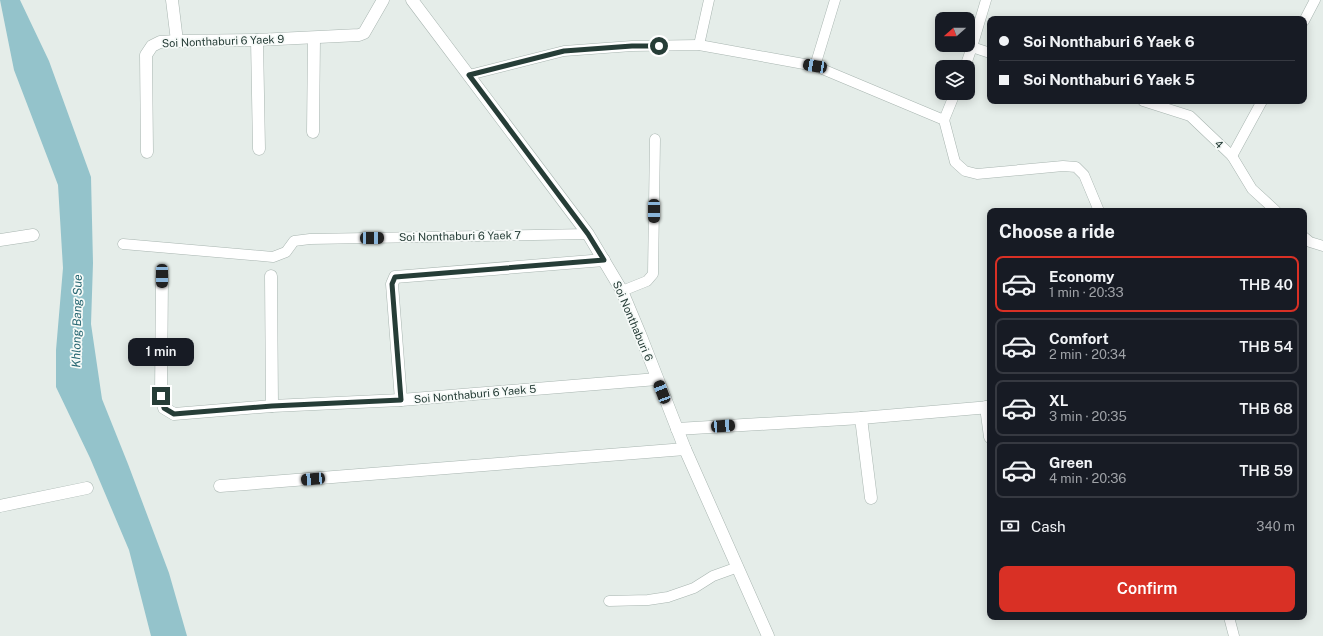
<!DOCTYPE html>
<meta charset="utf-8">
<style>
:root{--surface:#171b24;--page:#20242c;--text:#f1f3f6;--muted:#9ea1a6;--line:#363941;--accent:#d93025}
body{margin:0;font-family:"Public Sans",sans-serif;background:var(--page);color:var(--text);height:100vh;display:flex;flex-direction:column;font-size:15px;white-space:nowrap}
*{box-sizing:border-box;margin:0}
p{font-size:13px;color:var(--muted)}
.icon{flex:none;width:22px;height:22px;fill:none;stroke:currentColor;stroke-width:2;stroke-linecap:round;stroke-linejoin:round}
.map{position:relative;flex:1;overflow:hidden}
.drawer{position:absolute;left:987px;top:208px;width:320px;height:412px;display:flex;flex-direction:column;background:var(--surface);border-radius:8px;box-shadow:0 2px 10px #0003}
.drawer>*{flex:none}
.hud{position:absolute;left:987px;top:16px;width:320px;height:88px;border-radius:8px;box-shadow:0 2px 10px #0003;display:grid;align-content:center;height:88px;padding:0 12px;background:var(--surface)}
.needle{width:26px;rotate:249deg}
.tools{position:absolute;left:935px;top:12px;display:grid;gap:8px}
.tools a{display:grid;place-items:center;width:40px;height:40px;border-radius:8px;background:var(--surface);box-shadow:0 2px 10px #0003;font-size:20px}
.end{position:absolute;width:18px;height:18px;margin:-9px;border:5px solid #263d37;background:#fff;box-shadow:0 0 0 2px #fff}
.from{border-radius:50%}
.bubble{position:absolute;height:28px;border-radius:8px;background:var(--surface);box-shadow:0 2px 10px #0003;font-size:13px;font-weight:600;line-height:28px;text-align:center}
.car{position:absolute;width:12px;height:24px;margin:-12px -6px;border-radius:5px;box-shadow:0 0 3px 1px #0007;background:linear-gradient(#222 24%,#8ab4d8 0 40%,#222 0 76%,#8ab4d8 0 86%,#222 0)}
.hud b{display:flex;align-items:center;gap:14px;height:38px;font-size:15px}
.hud b+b{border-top:1px solid var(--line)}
.hud i{width:10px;height:10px;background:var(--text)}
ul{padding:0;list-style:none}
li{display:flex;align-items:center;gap:12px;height:56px;margin:0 8px 6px;padding:0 4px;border:2px solid var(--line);border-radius:8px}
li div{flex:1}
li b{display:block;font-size:15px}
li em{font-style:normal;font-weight:600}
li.current{border-color:var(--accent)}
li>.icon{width:36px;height:36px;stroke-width:1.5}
h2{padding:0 12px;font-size:18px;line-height:48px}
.pay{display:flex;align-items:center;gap:10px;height:44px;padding:0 12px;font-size:15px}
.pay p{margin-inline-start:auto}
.action{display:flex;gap:8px;margin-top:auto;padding:8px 12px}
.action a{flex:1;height:46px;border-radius:8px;background:var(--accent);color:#fff;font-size:16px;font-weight:600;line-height:46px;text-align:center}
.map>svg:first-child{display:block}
</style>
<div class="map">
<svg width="1323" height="636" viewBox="0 0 1323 636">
<rect width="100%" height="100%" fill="#e5ede9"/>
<!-- water -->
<polygon fill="#94c3cb" points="0,0 20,0 49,61 91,177 93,263 91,324 102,399 128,464 169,573 187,636 151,636 129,550 90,458 56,387 56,350 63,268 58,185 14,70"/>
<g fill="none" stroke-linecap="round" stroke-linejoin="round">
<!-- service casing -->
<g stroke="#a8b5b0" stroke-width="11">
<g id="service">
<polyline points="1304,21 1315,0"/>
<polyline points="699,45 709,0"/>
<polyline points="972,47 990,53"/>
<polyline points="815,66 835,0"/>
<polyline points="965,67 972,47 986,0"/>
<polyline points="469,75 564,51 632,46 699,45 815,66 944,120 955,162 965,171 977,174 1063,166 1076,167 1084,175 1099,211"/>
<polyline points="1143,101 1190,116 1232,156 1252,189 1276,211"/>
<polyline points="944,120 955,93"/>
<polyline points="1232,156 1262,101"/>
<polyline points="1304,237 1310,242 1323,246"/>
<polyline points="123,244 273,257 286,252 294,241 310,239 588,234"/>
<polyline points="622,291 647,281 653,274 655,139"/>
<polyline points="609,601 648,600 668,597 694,588 713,576 738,567"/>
<polyline points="1229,617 1234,636"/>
</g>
</g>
<!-- minor casing -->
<g stroke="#a8b5b0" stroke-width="13">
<g id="minor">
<polyline points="172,0 177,41"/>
<polyline points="257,40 259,149"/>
<polyline points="313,132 314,38"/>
<polyline points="147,152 146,55 152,46 160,42 177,41 257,40 359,35 364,33 383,0"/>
<polyline points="0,240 33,235"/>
<polyline points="162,276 161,396 164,408 174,414 272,406 401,400 657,379"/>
<polyline points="271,276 272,406"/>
<polyline points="401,400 392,284 395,277 604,260"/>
<polyline points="986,407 990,437"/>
<polyline points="861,418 871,498"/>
<polyline points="677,429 861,418 990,407"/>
<polyline points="220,486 685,449"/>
<polyline points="0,506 87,488"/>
</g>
</g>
<!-- tertiary casing -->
<g stroke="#a8b5b0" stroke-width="13">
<polyline id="tertiary" points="412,0 588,234 622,291 640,334 685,449 768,636"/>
</g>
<!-- service -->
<use href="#service" stroke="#fff" stroke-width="10"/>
<!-- minor -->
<use href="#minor" stroke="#fff" stroke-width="12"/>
<!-- tertiary -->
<use href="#tertiary" stroke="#fff" stroke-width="12"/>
</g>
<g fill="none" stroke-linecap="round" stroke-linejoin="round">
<!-- route -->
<polyline stroke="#263d37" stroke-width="5" points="161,396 164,408 174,414 272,406 401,400 392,284 395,277 604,260 588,234 469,75 564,51 632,46 659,46"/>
</g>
<g text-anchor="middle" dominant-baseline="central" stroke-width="3.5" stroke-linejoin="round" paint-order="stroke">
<!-- street labels -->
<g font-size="11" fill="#263d37" stroke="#f6faf8">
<text transform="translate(223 41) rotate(-2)">Soi Nonthaburi 6 Yaek 9</text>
<text transform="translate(1219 144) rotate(44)">4</text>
<text transform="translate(460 236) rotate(-1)">Soi Nonthaburi 6 Yaek 7</text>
<text transform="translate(633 321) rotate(67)">Soi Nonthaburi 6</text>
<text transform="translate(475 394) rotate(-5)">Soi Nonthaburi 6 Yaek 5</text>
</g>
<!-- water labels -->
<g font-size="12" font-style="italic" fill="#276772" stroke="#f6faf8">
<text transform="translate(77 321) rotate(-89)">Khlong Bang Sue</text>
</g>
</g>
</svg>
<div class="tools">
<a><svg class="needle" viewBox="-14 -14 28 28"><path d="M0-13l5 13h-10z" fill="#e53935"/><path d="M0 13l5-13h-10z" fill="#9ea1a6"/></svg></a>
<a><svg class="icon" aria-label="layers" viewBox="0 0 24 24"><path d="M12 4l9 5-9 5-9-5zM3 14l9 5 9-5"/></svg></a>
</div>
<i class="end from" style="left:659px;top:46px"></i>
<i class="end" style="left:161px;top:396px"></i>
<div class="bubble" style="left:128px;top:338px;width:66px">1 min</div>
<i class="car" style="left:815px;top:66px;rotate:280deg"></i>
<i class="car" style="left:654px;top:211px;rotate:180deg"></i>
<i class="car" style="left:372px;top:238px;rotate:89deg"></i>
<i class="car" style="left:162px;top:276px;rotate:180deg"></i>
<i class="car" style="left:662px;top:392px;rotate:339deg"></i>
<i class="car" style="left:723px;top:426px;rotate:86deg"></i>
<i class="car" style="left:313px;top:479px;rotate:265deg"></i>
<div class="hud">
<b><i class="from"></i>Soi Nonthaburi 6 Yaek 6</b>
<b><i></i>Soi Nonthaburi 6 Yaek 5</b>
</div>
<section class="drawer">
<h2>Choose a ride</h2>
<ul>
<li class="current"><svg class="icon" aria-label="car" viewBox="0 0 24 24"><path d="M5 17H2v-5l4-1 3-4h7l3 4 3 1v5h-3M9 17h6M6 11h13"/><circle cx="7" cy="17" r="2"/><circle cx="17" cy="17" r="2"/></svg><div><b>Economy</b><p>1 min · 20:33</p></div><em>THB 40</em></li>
<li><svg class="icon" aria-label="car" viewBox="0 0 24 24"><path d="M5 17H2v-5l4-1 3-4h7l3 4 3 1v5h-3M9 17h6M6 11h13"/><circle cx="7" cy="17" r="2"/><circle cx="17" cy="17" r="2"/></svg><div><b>Comfort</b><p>2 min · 20:34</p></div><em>THB 54</em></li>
<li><svg class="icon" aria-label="car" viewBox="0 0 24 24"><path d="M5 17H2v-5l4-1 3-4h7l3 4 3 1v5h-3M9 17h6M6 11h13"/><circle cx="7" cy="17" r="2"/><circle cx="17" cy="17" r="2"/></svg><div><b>XL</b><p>3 min · 20:35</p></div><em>THB 68</em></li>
<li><svg class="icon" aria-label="car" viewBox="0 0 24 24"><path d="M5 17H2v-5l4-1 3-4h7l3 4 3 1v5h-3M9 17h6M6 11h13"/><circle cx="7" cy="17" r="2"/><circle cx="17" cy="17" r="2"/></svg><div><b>Green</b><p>4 min · 20:36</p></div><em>THB 59</em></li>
</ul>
<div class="pay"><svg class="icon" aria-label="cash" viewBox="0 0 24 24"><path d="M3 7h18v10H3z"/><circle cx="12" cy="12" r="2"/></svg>Cash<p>340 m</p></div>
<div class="action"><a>Confirm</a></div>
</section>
</div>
